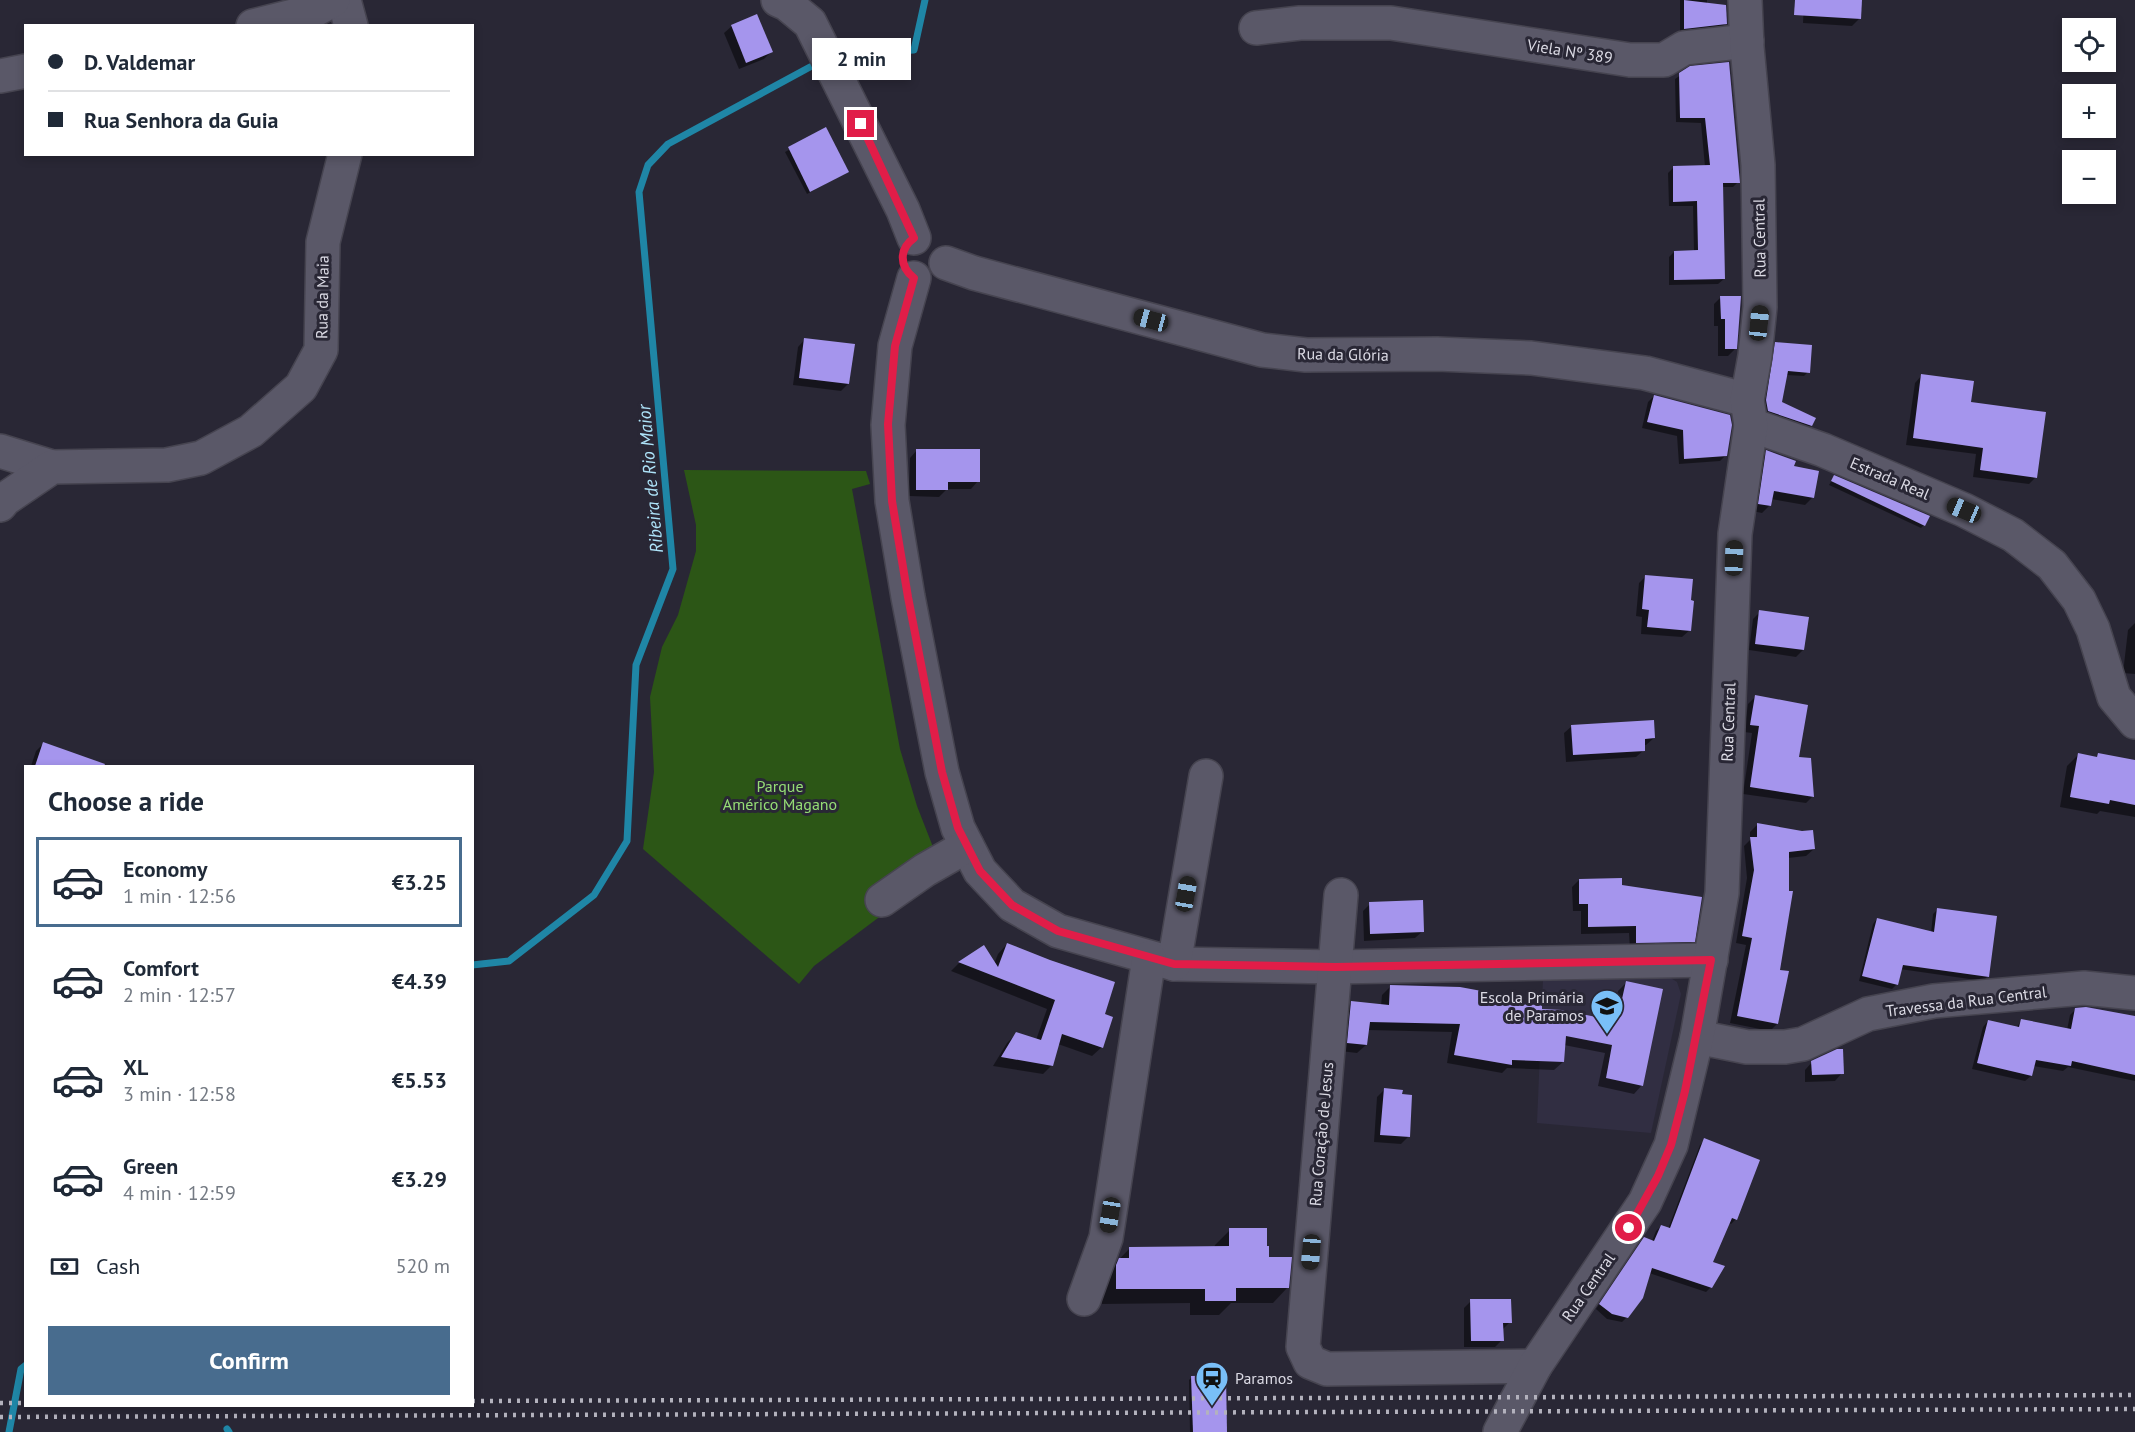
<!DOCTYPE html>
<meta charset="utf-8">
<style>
:root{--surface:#fff;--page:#f6f6f7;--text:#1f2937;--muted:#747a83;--line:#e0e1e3;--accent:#486c8e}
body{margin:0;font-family:"PT Sans",sans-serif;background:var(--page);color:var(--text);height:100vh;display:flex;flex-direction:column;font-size:22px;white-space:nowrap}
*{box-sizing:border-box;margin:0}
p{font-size:20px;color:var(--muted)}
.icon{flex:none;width:33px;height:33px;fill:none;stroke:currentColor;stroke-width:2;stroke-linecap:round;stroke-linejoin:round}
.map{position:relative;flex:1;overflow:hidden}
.sheet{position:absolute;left:24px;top:765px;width:450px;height:642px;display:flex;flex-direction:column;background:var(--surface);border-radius:0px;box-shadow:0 3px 9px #0003}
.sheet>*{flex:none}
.banner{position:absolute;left:24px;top:24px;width:450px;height:132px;border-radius:0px;box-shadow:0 3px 9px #0003;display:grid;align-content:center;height:132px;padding:0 24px;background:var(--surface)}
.tools{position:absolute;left:2062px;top:18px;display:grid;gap:12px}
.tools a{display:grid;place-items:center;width:54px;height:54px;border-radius:0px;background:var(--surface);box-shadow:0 3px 9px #0003;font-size:30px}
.end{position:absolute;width:27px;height:27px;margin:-14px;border:8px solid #e11d48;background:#fff;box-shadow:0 0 0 3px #fff}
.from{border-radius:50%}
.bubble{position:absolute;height:42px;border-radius:0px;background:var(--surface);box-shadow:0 3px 9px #0003;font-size:20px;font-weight:800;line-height:42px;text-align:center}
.car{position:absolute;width:18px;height:36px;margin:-18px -9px;border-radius:8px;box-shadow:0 0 4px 2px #0007;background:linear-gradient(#222 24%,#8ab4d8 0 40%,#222 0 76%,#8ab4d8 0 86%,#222 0)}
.banner b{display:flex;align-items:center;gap:21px;height:57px;font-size:22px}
.banner b+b{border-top:2px solid var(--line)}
.banner i{width:15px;height:15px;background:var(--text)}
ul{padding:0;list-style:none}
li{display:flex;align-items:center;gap:18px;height:90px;margin:0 12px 9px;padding:0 12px;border:3px solid transparent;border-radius:0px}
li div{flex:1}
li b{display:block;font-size:22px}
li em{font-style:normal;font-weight:800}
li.on{border-color:var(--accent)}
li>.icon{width:54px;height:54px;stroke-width:1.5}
h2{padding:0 24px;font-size:27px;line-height:72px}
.pay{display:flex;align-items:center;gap:15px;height:66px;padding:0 24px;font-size:22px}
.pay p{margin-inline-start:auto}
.cta{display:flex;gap:12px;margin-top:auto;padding:12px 24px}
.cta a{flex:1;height:69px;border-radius:0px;background:var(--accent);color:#fff;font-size:24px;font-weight:800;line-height:69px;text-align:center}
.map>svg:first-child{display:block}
</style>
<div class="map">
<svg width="2135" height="1432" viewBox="0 0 2135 1432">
<rect width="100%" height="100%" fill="#292735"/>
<!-- built -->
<polygon fill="#312e42" points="1663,973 1677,982 1681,994 1651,1133 1537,1123 1543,979"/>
<!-- green -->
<polygon fill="#2c5616" points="684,470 866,471 870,484 852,489 900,749 917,806 942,870 814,966 799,984 643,849 654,772 650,697 662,647 678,615 696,551 696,525"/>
<!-- shadow -->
<g fill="#0007">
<polygon points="1680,0 1707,0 1707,4 1725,24 1720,29 1680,33"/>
<polygon points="1804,0 1861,0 1860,18 1852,26 1803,23"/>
<polygon points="732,26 771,52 764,59 739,69 724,33"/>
<polygon points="1691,68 1738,182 1733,187 1721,187 1724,279 1718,284 1669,285 1669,257 1674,252 1694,252 1693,206 1669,206 1668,173 1673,168 1705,167 1701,123 1676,122 1675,79"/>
<polygon points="826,129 847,172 807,194 785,152"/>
<polygon points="1721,297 1735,349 1728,356 1718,356 1718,326 1714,326 1714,304"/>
<polygon points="805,339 848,384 841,391 793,385 798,347"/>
<polygon points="1776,344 1808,372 1804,376 1786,375 1780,403 1811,426 1806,430 1764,415 1762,406 1771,348"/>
<polygon points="1922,375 2036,477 2029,484 1973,477 1976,454 1906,445 1915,383"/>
<polygon points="1654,396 1726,455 1720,461 1679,464 1677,436 1642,428 1648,402"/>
<polygon points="917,450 978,481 971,489 947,489 939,497 909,496 910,458"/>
<polygon points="1767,452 1791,468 1817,472 1812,498 1805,505 1771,499 1770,505 1762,513 1752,511 1760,459"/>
<polygon points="1834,477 1924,525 1921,528 1829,485"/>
<polygon points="1646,576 1690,630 1682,637 1641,634 1642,617 1636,616 1639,583"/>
<polygon points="1760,612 1803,650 1796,657 1749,650 1753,619"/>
<polygon points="2135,623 2135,674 2123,673 2128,630"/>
<polygon points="1755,697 1798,758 1813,796 1806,803 1743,794 1752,733 1744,732 1748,704"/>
<polygon points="1572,726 1654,738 1646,745 1643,745 1644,750 1636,757 1566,762 1564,733"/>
<polygon points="43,744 77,756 73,766 31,766 36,751"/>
<polygon points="2079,754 2096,758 2099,755 2135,762 2135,817 2100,811 2097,814 2060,807 2067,766"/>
<polygon points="1757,825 1802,832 1814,849 1806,856 1788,858 1778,971 1777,1024 1770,1031 1730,1023 1746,945 1736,943 1747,878 1744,846 1750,840 1750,832"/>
<polygon points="1579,880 1620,886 1693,941 1686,948 1630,949 1629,933 1581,934 1581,911 1573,911 1572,887"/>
<polygon points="1370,904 1423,931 1415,938 1364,941 1363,911"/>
<polygon points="1938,909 1988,976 1983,981 1900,969 1897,984 1892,989 1859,981 1873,924 1877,919 1931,933 1933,914"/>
<polygon points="1007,944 1102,1047 1092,1056 1058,1044 1052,1065 1043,1074 993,1066 1007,1043 1016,1034 1036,1040 1047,1009 951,971 959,963 984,947 994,964 998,954"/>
<polygon points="1626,983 1642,1085 1634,1094 1598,1086 1605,1053 1564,1045 1563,1062 1554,1070 1507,1068 1502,1073 1447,1063 1452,1032 1367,1030 1366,1045 1357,1053 1340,1051 1343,1011 1351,1003 1381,1006 1382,995 1390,987 1603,1020 1607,1016 1612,1018 1618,991"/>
<polygon points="2076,1009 2135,1018 2135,1081 2068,1067 2063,1071 2033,1066 2031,1076 2025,1081 1972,1069 1983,1027 1988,1021 2016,1028 2022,1020 2067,1030 2070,1015"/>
<polygon points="1812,1062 1842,1073 1835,1081 1805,1082 1805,1070"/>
<polygon points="1384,1090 1408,1137 1401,1144 1374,1142 1377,1097"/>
<polygon points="1705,1140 1736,1219 1731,1224 1728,1223 1711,1263 1711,1287 1706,1292 1649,1273 1627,1317 1622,1322 1607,1319 1596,1309 1640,1243 1652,1241 1656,1231 1661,1226 1668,1229 1700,1145"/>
<polygon points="1230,1230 1268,1259 1288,1287 1273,1303 1231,1303 1219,1315 1190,1315 1190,1303 1102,1304 1102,1281 1104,1275 1130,1248 1214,1248 1215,1245"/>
<polygon points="1471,1301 1510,1322 1503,1329 1502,1340 1495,1347 1464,1347 1464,1308"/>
<polygon points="1192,1377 1225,1432 1190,1432 1189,1380"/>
</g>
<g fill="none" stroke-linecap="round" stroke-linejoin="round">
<!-- stream -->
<g stroke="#1f86a6" stroke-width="7">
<polyline points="840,54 914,50 925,0"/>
<polyline points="472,965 509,961 594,895 627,841 636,665 673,569 639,192 648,165 668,144 810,67"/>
<polyline points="227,1429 229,1432"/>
<polyline points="9,1432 21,1369 26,1365"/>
</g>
</g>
<!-- building -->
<g fill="#a595ed">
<polygon points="1684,0 1726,5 1727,24 1684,29"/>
<polygon points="1795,0 1862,0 1861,19 1794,15"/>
<polygon points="757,14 773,52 746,63 731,25"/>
<polygon points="1729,62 1740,183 1723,183 1725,279 1674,280 1674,251 1698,250 1697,201 1673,202 1673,166 1710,165 1705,118 1680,118 1679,73 1690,66"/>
<polygon points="826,127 849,172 810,192 788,147"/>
<polygon points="1720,296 1741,296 1737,349 1725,349 1725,319 1721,319"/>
<polygon points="804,338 855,344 849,384 799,378"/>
<polygon points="1775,342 1812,345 1810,373 1788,371 1782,402 1816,418 1812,426 1768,411 1766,400"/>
<polygon points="1921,374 1974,381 1971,402 2046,412 2037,478 1980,470 1983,448 1913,438"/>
<polygon points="1654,395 1730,415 1732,425 1727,456 1684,459 1683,430 1647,422"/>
<polygon points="916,449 980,449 980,482 948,482 948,490 916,490"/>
<polygon points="1766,450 1796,461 1794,466 1819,471 1814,498 1774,491 1771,506 1758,504"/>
<polygon points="1834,475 1930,516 1925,526 1831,481"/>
<polygon points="1645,575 1693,579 1691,600 1694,601 1691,631 1647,627 1649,610 1642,609"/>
<polygon points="1759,610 1809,617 1804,650 1755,644"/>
<polygon points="1755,695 1808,705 1799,757 1811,758 1814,797 1750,787 1759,726 1750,725"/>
<polygon points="1654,720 1655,738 1645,739 1645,751 1573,755 1571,725"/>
<polygon points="43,742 105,764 104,766 35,766"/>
<polygon points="2078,753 2097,757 2098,753 2135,760 2135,805 2110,800 2109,804 2070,797"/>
<polygon points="1757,823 1802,831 1813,830 1815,849 1789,852 1789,891 1793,891 1780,970 1789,971 1778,1024 1737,1016 1752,938 1742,936 1754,870 1750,837 1757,837"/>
<polygon points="1622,878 1622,885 1702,897 1695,942 1636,943 1636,926 1588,927 1588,904 1579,904 1579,879"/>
<polygon points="1423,900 1424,932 1370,934 1369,902"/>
<polygon points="1937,908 1997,916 1989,977 1903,965 1898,985 1862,976 1877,918 1934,932"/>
<polygon points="1007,943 1050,960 1115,982 1105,1014 1113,1017 1103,1048 1062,1034 1053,1066 1001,1057 1016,1032 1041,1040 1055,1000 958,962 984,945 998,967"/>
<polygon points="1626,981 1663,989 1643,1086 1606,1078 1612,1045 1566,1036 1564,1062 1512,1060 1512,1065 1454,1055 1460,1024 1370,1022 1367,1045 1347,1043 1351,1001 1389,1005 1390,985 1460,987 1514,997 1513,1004 1542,1005 1542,1009 1562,1010 1606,1019 1607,1015 1618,1017"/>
<polygon points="2086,1007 2135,1016 2135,1075 2072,1061 2071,1066 2036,1060 2032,1076 1977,1063 1988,1020 2019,1027 2021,1019 2071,1029 2075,1008"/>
<polygon points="1837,1049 1843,1049 1844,1074 1812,1075 1811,1061"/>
<polygon points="1384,1088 1403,1090 1402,1094 1412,1095 1410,1137 1380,1135"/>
<polygon points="1704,1138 1760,1160 1737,1220 1732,1218 1713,1262 1725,1266 1712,1288 1652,1268 1643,1298 1628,1318 1612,1314 1599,1304 1644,1237 1654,1241 1661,1225 1670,1228"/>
<polygon points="1229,1228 1267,1228 1267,1246 1269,1246 1269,1257 1292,1257 1289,1288 1236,1288 1236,1301 1205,1301 1205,1289 1116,1289 1116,1265 1119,1258 1129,1258 1129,1247 1229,1246"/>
<polygon points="1470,1299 1511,1299 1512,1323 1503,1323 1504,1341 1471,1341"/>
<polygon points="1226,1375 1227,1432 1193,1432 1191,1376"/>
</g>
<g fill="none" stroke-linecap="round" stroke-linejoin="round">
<!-- minor casing -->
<g stroke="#464450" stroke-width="36">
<g id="minor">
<polyline points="344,0 351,26"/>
<polyline points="778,0 787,4 810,23 903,210 914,238"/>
<polyline points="253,26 313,11 333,0"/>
<polyline points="1256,28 1300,23 1391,23 1630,60 1664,60 1684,48 1747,41"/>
<polyline points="0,76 26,71"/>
<polyline points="946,263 974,273 1262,350 1306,355 1437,354 1531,358 1645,373 1747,400"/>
<polyline points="914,278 895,346 888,425 892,501 908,597 942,772 958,828 980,871 1012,905 1058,931 1174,964 1335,967 1711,960"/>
<polyline points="1751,425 1823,450 1964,510 2013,535 2052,565 2079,600 2093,629 2114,697 2135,722"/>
<polyline points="0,451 52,467"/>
<polyline points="0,505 5,499 52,467 167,465 201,458 251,431 301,387 321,350 323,242 345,154"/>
<polyline points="1341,895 1303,1347 1310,1362 1327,1369 1535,1366"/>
<polyline points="882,900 925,870 967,846"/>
<polyline points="1174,964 1206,776"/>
<polyline points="1697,1037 1747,1047 1785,1047 1803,1044 1868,1014 1934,1001 2084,988 2135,993"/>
<polyline points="1084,1299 1106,1238 1149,958"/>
<polyline points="1500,1432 1535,1366 1645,1202 1671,1145 1697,1037 1722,893 1735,534 1751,425 1747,400 1755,356 1760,307 1758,165 1747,47 1745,0"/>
</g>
</g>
<!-- minor -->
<use href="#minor" stroke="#5a5868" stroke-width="33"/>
<!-- rail -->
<g stroke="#b3b2bd" stroke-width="4.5" stroke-dasharray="3 6" stroke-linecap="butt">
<polyline points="472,1401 2135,1395"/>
<polyline points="0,1403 26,1403"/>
<polyline points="0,1417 2135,1409"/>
</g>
</g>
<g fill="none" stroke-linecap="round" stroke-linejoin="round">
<!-- route -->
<path stroke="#e11d48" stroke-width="8" d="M 861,124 L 914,238 C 899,249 899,266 914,278 L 895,346 L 888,424 L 892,501 L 908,597 L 942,772 L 958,828 L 980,871 L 1012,905 L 1058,931 L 1174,964 L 1335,967 L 1711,960 L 1685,1091 L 1671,1145 L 1658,1176 L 1629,1228"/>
</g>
<!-- icons -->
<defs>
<g id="school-pin" transform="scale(1.725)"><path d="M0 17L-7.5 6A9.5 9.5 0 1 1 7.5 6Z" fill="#79bff8" stroke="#292735"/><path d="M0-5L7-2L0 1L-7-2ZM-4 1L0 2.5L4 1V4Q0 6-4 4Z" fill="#111"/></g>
<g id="station-pin" transform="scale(1.725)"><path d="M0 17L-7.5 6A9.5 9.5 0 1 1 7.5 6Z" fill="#79bff8" stroke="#292735"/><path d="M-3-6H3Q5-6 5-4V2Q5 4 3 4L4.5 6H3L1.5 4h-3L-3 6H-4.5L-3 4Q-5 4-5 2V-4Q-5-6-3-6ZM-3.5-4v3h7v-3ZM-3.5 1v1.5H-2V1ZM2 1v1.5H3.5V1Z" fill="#111"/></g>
</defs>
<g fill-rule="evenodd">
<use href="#school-pin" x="1607" y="1006"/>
<use href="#station-pin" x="1212" y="1378"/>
</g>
<g text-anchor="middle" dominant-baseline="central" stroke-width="6" stroke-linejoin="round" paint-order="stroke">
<!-- street labels -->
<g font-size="16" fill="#dbdae4" stroke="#292735">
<text transform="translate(1570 51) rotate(9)">Viela Nº 389</text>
<text transform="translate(1759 238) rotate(-91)">Rua Central</text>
<text transform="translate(322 297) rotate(-89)">Rua da Maia</text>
<text transform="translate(1343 354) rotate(1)">Rua da Glória</text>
<text transform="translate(1890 478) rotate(23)">Estrada Real</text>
<text transform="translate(1728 722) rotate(-88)">Rua Central</text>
<text transform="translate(1966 1001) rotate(-7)">Travessa da Rua Central</text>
<text transform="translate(1321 1134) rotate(-85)">Rua Coração de Jesus</text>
<text transform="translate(1588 1287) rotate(-55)">Rua Central</text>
</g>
<!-- park labels -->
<g font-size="16" fill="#95dd75" stroke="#292735">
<text x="780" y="786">Parque<tspan x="780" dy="18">Américo Magano</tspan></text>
</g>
<!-- poi labels -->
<g font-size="16" fill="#dbdae4" stroke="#292735" text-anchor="end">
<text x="1584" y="997">Escola Primária<tspan x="1584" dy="18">de Paramos</tspan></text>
<text x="1235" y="1378" text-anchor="start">Paramos</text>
</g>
<!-- water labels -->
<g font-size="18" font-style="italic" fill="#aee3f9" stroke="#292735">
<text transform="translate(650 479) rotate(-95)">Ribeira de Rio Maior</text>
</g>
</g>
</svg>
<div class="tools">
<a><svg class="icon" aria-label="locate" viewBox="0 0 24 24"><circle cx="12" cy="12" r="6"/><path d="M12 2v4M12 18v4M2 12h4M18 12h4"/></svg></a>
<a>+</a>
<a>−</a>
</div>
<i class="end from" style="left:1629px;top:1228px"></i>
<i class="end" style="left:861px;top:124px"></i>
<div class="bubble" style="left:812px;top:38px;width:99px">2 min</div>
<i class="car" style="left:1151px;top:320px;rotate:285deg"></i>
<i class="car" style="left:1759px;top:323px;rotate:6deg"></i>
<i class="car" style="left:1964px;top:510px;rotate:293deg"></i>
<i class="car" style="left:1734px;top:558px;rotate:2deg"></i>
<i class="car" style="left:1186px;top:894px;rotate:10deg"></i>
<i class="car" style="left:1110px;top:1215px;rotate:189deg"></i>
<i class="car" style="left:1311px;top:1252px;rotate:185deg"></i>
<div class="banner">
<b><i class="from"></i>D. Valdemar</b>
<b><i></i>Rua Senhora da Guia</b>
</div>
<section class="sheet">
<h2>Choose a ride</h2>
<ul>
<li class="on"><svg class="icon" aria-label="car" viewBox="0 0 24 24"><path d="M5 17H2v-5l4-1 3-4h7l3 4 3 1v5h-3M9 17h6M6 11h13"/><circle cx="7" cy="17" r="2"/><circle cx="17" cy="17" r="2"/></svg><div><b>Economy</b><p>1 min · 12:56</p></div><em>€3.25</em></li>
<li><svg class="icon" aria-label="car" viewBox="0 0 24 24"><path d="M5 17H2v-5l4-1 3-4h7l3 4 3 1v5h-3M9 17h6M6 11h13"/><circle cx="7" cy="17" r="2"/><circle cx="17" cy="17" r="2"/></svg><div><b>Comfort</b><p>2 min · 12:57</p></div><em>€4.39</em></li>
<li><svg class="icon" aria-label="car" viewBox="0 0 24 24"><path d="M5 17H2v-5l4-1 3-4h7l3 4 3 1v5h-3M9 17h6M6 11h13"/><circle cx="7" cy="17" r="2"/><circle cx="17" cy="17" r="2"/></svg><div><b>XL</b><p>3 min · 12:58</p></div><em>€5.53</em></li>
<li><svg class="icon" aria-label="car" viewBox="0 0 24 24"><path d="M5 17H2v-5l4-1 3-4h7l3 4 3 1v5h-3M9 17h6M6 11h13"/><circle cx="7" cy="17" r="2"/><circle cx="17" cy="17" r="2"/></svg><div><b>Green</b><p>4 min · 12:59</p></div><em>€3.29</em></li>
</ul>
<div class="pay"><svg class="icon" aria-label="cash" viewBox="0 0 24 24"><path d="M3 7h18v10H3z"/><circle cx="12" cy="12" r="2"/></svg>Cash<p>520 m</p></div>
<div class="cta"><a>Confirm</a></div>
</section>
</div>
